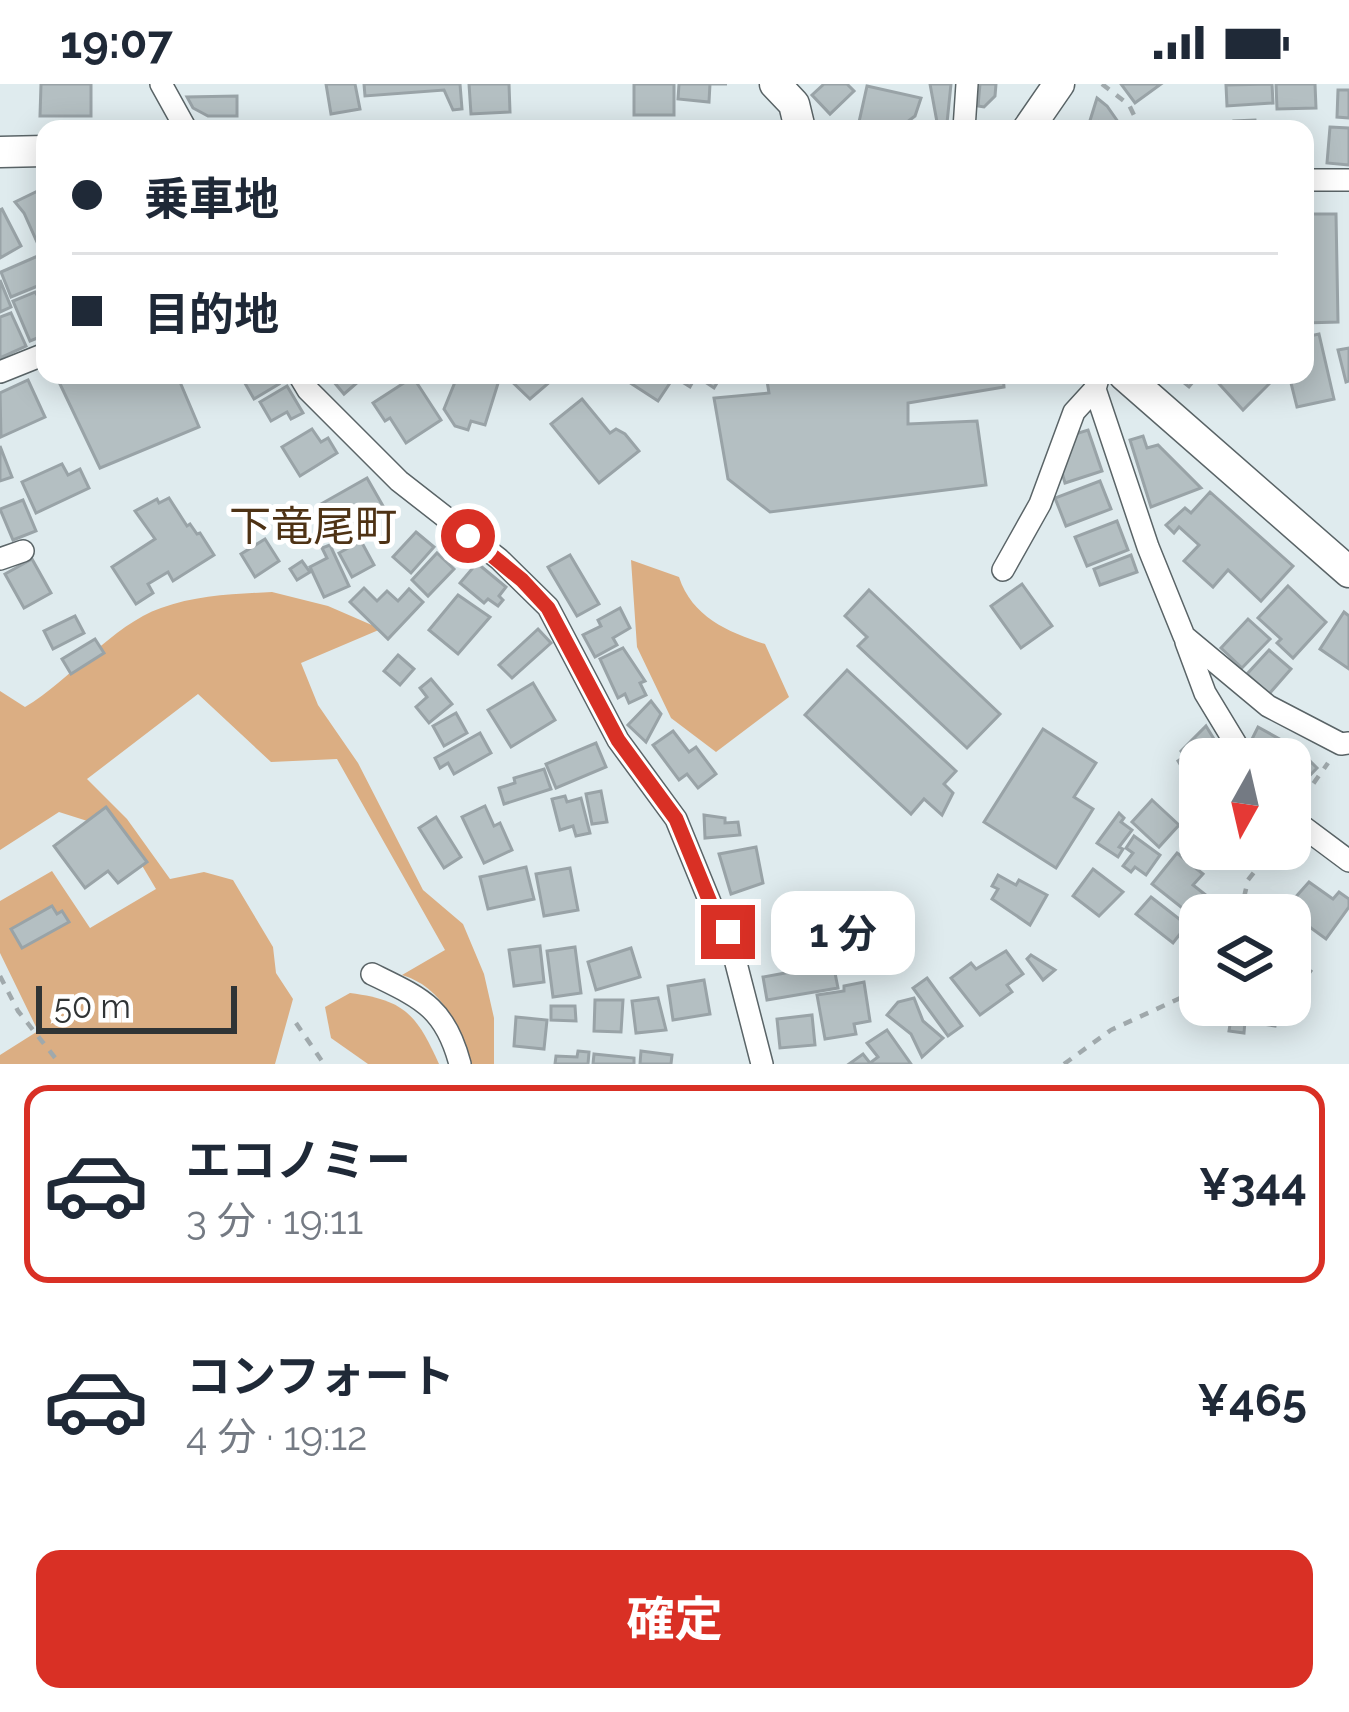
<!DOCTYPE html>
<html lang="ja">
<meta charset="utf-8">
<style>
:root{--surface:#fff;--page:#f2f2f3;--text:#1f2937;--muted:#747a83;--line:#e0e1e3;--accent:#d93025}
body{margin:0;font-family:Raleway,"Noto Sans JP",sans-serif;background:var(--page);color:var(--text);height:100vh;display:flex;flex-direction:column;font-size:45px;white-space:nowrap}
*{box-sizing:border-box;margin:0}
p{font-size:39px;color:var(--muted)}
.icon{flex:none;width:66px;height:66px;fill:none;stroke:currentColor;stroke-width:2;stroke-linecap:round;stroke-linejoin:round}
.map{position:relative;height:980px;overflow:hidden}
.side{display:flex;flex-direction:column;background:var(--surface);flex:1}
.side>*{flex:none}
.hud{position:absolute;left:36px;top:36px;width:1278px;height:264px;border-radius:24px;box-shadow:0 6px 30px #0003;display:grid;align-content:center;height:264px;padding:0 36px;background:var(--surface)}
.needle{width:78px;rotate:188deg}
.controls{position:absolute;left:1179px;top:654px;display:grid;gap:24px}
.controls a{display:grid;place-items:center;width:132px;height:132px;border-radius:24px;background:var(--surface);box-shadow:0 6px 30px #0003;font-size:60px}
.scale{position:absolute;left:36px;bottom:30px;width:201px;box-sizing:border-box;padding-left:12px;border:6px solid #303435;border-top:0;font-size:33px;line-height:42px;white-space:nowrap;color:#303435;-webkit-text-stroke:9px #fff;paint-order:stroke}
.end{position:absolute;width:54px;height:54px;margin:-27px;border:15px solid #d93025;background:#fff;box-shadow:0 0 0 6px #fff}
.from{border-radius:50%}
.bubble{position:absolute;height:84px;border-radius:24px;background:var(--surface);box-shadow:0 6px 30px #0003;font-size:39px;font-weight:700;line-height:84px;text-align:center}
.hud b{display:flex;align-items:center;gap:42px;height:114px;font-size:45px}
.hud b+b{border-top:3px solid var(--line)}
.hud i{width:30px;height:30px;background:var(--text)}
ul{padding:21px 0 0;list-style:none}
li{display:flex;align-items:center;gap:36px;height:198px;margin:0 24px 18px;padding:0 12px;border:6px solid transparent;border-radius:24px}
li div{flex:1}
li b{display:block;font-size:45px}
li em{font-style:normal;font-weight:700}
li.current{border-color:var(--accent)}
li>.icon{width:108px;height:108px;stroke-width:1.5}
.button{display:flex;gap:24px;margin-top:auto;padding:24px 36px}
.button a{flex:1;height:138px;border-radius:24px;background:var(--accent);color:#fff;font-size:48px;font-weight:700;line-height:138px;text-align:center}
.status{display:flex;justify-content:space-between;align-items:center;height:84px;padding:0 60px;background:var(--surface);direction:ltr}
.status svg{height:33px;fill:currentColor}
.map>svg:first-child{display:block}
</style>
<div class="status"><b>19:07</b><svg viewBox="0 0 49 12"><path d="M0 12V9h3v3zM5 12V6h3v6zM10 12V3h3v9zM15 12V0h3v12zM26 1h20v11H26zM47 4h2v5h-2z"/></svg></div>
<div class="map">
<svg width="1349" height="980" viewBox="0 0 1349 980">
<rect width="100%" height="100%" fill="#dfebee"/>
<!-- green -->
<g fill="#dbae83">
<path d="M 631,476 L 679,493 C 692,533 728,548 765,560 L 789,613 L 716,668 L 671,634 L 637,563 Z"/>
<path d="M 272,508 L 328,522 L 381,545 L 301,579 L 318,621 L 358,679 L 423,806 L 463,840 L 484,890 L 494,934 L 494,980 L 467,980 C 459,941 442,903 402,891 L 445,866 L 337,675 L 271,678 L 198,610 L 87,695 L 127,735 L 170,795 L 204,788 L 233,796 L 273,863 L 276,889 L 293,915 L 275,980 L 0,980 L 0,971 L 38,947 L 0,869 L 0,817 L 52,787 L 90,844 L 156,805 L 122,748 L 59,728 L 0,766 L 0,607 L 25,623 C 71,596 112,541 161,524 C 197,511 235,510 272,508 Z"/>
<path d="M 350,909 C 405,916 417,931 439,980 L 368,980 L 331,954 L 325,923 Z"/>
</g>
<!-- building -->
<g fill="#b4bfc2" stroke="#99a3a7" stroke-width="3">
<polygon points="41,0 91,0 91,32 40,32"/>
<polygon points="326,0 355,0 360,25 331,30"/>
<polygon points="364,0 460,0 462,25 453,26 444,6 365,12"/>
<polygon points="469,0 509,0 510,28 471,30"/>
<rect x="634" y="0" width="40" height="31"/>
<polygon points="679,0 727,0 710,0 709,18 678,15"/>
<polygon points="824,0 847,0 854,7 830,30 812,11"/>
<polygon points="930,0 951,0 947,39 937,38"/>
<polygon points="980,0 996,0 995,12 984,23 978,22"/>
<polygon points="1121,0 1161,0 1135,19"/>
<polygon points="1272,0 1273,19 1227,22 1226,1"/>
<polygon points="1276,0 1315,0 1316,24 1277,25"/>
<polygon points="867,2 921,14 915,32 898,45 859,38"/>
<polygon points="1338,6 1349,6 1349,34 1337,33"/>
<polygon points="237,12 237,32 208,32 193,24 187,13"/>
<polygon points="1097,14 1107,22 1123,45 1111,45 1099,38 1097,45 1088,43"/>
<polygon points="1255,36 1256,45 1274,45 1235,45 1234,37"/>
<polygon points="1330,43 1349,44 1349,81 1327,79"/>
<polygon points="42,105 45,107 45,176 24,129 15,118"/>
<polygon points="2,125 21,162 0,174 0,126"/>
<polygon points="1305,130 1336,130 1338,238 1305,239"/>
<polygon points="40,171 45,199 11,213 1,188"/>
<polygon points="0,196 11,223 0,228"/>
<polygon points="35,208 43,219 41,226 45,224 45,251 30,257 13,217"/>
<polygon points="11,229 26,262 0,274 0,233"/>
<polygon points="1319,250 1334,315 1297,323 1289,291 1305,291 1305,253"/>
<polygon points="1349,264 1349,297 1346,298 1338,266"/>
<polygon points="76,291 177,291 199,343 100,384 59,298"/>
<polygon points="247,291 273,291 279,300 254,315 242,294"/>
<polygon points="328,291 366,291 344,310"/>
<polygon points="494,291 500,293 485,341 471,337 468,346 455,342 444,325 455,298 439,291"/>
<polygon points="505,291 553,291 548,295 551,297 530,315"/>
<polygon points="618,291 722,291 714,304 696,292 690,303 674,293 658,317"/>
<polygon points="766,291 1003,291 1004,303 908,319 908,340 977,337 986,401 770,428 728,395 714,314 769,309"/>
<polygon points="1174,291 1199,291 1189,303"/>
<polygon points="1211,291 1278,291 1243,326"/>
<polygon points="413,293 441,336 406,359 390,334 385,337 373,319"/>
<polygon points="28,296 45,333 1,353 0,309"/>
<polygon points="287,302 303,329 291,335 287,328 271,337 260,318"/>
<polygon points="582,315 610,349 616,345 625,350 639,367 599,399 551,340"/>
<polygon points="312,345 321,358 328,354 337,369 300,392 282,363"/>
<polygon points="1088,346 1102,387 1065,399 1061,385 1072,351"/>
<polygon points="1143,352 1147,364 1158,361 1201,404 1151,423 1130,356"/>
<polygon points="0,362 12,393 0,397"/>
<polygon points="62,380 68,391 80,385 89,404 36,429 22,398"/>
<polygon points="367,394 383,422 337,449 321,420"/>
<polygon points="1100,397 1111,425 1066,442 1055,414"/>
<polygon points="1210,408 1293,482 1261,517 1228,486 1213,503 1184,477 1199,461 1179,443 1174,449 1166,441 1185,424 1191,429"/>
<polygon points="169,414 187,442 190,440 197,450 200,449 214,471 173,497 168,488 148,500 153,509 136,520 112,483 155,455 135,427 157,415 159,419"/>
<polygon points="23,416 36,447 13,456 0,425"/>
<polygon points="1117,437 1128,466 1087,482 1075,453"/>
<polygon points="416,448 434,463 411,489 393,473"/>
<polygon points="265,455 279,477 255,493 241,470"/>
<polygon points="361,457 374,481 352,493 339,469"/>
<polygon points="330,461 349,502 324,513 310,483 327,474 322,464"/>
<polygon points="437,469 454,485 428,512 412,496"/>
<polygon points="570,471 599,520 577,532 548,483"/>
<polygon points="1131,471 1137,488 1100,501 1094,485"/>
<polygon points="32,475 51,509 24,524 5,490"/>
<polygon points="302,477 310,488 297,496 290,485"/>
<polygon points="477,479 506,503 499,512 503,516 498,522 488,515 484,519 460,499"/>
<polygon points="1022,500 1052,542 1021,564 991,522"/>
<polygon points="1288,502 1326,538 1293,574 1277,559 1281,555 1258,534"/>
<polygon points="364,504 377,517 387,507 398,517 409,505 423,518 388,555 350,518"/>
<polygon points="869,506 1000,630 967,664 858,562 867,553 845,532"/>
<polygon points="458,511 490,533 458,570 429,546"/>
<polygon points="620,524 630,544 613,554 617,561 595,573 583,551 601,542 598,536"/>
<polygon points="1344,528 1349,532 1349,585 1320,565"/>
<polygon points="75,532 84,549 53,565 44,547"/>
<polygon points="1248,535 1270,555 1242,584 1221,564"/>
<polygon points="538,545 551,559 512,594 499,581"/>
<polygon points="95,555 104,569 71,590 62,575"/>
<polygon points="623,564 645,597 640,599 646,611 629,619 625,610 618,614 600,575"/>
<polygon points="1269,566 1291,585 1269,610 1247,590"/>
<polygon points="398,571 414,585 400,601 384,587"/>
<polygon points="847,586 956,687 944,700 953,709 942,731 924,715 911,730 805,631"/>
<polygon points="431,595 452,620 429,639 416,623 427,613 420,604"/>
<polygon points="533,599 555,636 511,663 488,626"/>
<polygon points="651,617 661,630 646,658 628,641"/>
<polygon points="456,629 467,649 444,662 433,642"/>
<polygon points="1206,642 1225,673 1200,675 1200,689 1190,696 1178,677 1185,672 1181,667"/>
<polygon points="1258,643 1294,663 1279,675 1263,675 1266,670 1249,661"/>
<polygon points="1043,645 1096,679 1074,713 1093,725 1056,784 984,738"/>
<polygon points="673,647 689,668 696,663 716,690 698,704 687,690 679,696 653,661"/>
<polygon points="480,649 491,669 454,690 448,679 440,684 435,674"/>
<polygon points="596,659 606,683 556,704 546,680"/>
<polygon points="1300,667 1317,684 1290,712 1290,677"/>
<polygon points="544,685 551,705 504,720 499,704 515,699 514,694"/>
<polygon points="601,707 607,738 592,740 586,710"/>
<polygon points="565,712 567,718 581,714 590,749 576,752 573,742 560,746 552,715"/>
<polygon points="1152,716 1179,741 1159,763 1132,738"/>
<polygon points="485,722 494,742 500,739 512,766 484,779 462,733"/>
<polygon points="106,723 147,778 118,799 108,787 85,804 54,762"/>
<polygon points="1119,729 1124,734 1121,738 1132,746 1119,763 1123,765 1118,773 1097,759"/>
<polygon points="704,731 725,734 725,739 738,738 740,751 705,754"/>
<polygon points="436,733 461,773 444,784 419,744"/>
<polygon points="1134,752 1160,771 1146,791 1135,783 1131,788 1123,782 1133,769 1126,764"/>
<polygon points="756,763 763,799 731,810 719,770"/>
<polygon points="1177,769 1203,790 1193,801 1207,812 1191,831 1152,800"/>
<polygon points="526,783 534,815 488,825 480,793"/>
<polygon points="570,784 578,826 544,832 536,790"/>
<polygon points="1093,785 1123,808 1099,832 1073,812"/>
<polygon points="998,791 1016,801 1019,796 1047,811 1030,841 992,815 998,805 992,802"/>
<polygon points="1309,798 1333,815 1339,808 1349,815 1349,823 1326,855 1285,825"/>
<polygon points="1151,813 1187,841 1173,859 1136,830"/>
<polygon points="848,818 856,850 828,857 820,825"/>
<polygon points="52,822 57,830 62,827 69,838 22,864 11,845"/>
<polygon points="896,840 902,855 909,852 913,864 871,879 862,853"/>
<polygon points="540,862 544,898 514,902 509,866"/>
<polygon points="575,863 581,909 553,913 547,867"/>
<polygon points="631,864 640,893 596,906 588,878"/>
<polygon points="1006,867 1023,890 1007,901 1012,908 980,931 951,894 971,879 976,885"/>
<polygon points="1031,871 1055,886 1043,896 1027,875"/>
<polygon points="811,872 812,877 832,874 838,904 767,916 763,893 796,887 794,875"/>
<polygon points="1294,875 1311,887 1294,911 1290,908 1290,880"/>
<polygon points="927,894 962,942 948,952 913,904"/>
<polygon points="704,896 710,930 673,936 668,902"/>
<polygon points="864,898 870,937 854,940 856,950 825,955 817,911 844,907 844,902"/>
<polygon points="658,914 666,946 636,949 632,917"/>
<polygon points="914,914 923,937 943,954 922,973 911,950 887,931 898,918"/>
<polygon points="595,916 623,916 621,948 594,947"/>
<polygon points="1233,921 1278,921 1275,942 1245,937 1244,949 1229,947"/>
<polygon points="551,922 575,922 576,937 551,936"/>
<polygon points="812,931 815,961 780,964 777,935"/>
<polygon points="516,933 547,936 544,965 514,962"/>
<polygon points="887,946 911,980 849,980 863,970 870,979 878,973 867,959"/>
<polygon points="578,967 589,968 588,980 555,980 556,972 577,973"/>
<polygon points="641,967 672,971 671,980 640,980"/>
<polygon points="594,970 634,974 634,980 593,980"/>
</g>
<g fill="none" stroke-linecap="round" stroke-linejoin="round">
<!-- street casing -->
<g stroke="#5a6467" stroke-width="24">
<g id="street">
<polyline points="161,0 186,45"/>
<polyline points="964,45 967,0"/>
<polyline points="1305,96 1349,96"/>
<polyline points="0,288 45,270"/>
<polyline points="299,291 308,306 399,397 499,475 548,523 618,656 676,735 712,823 728,848 762,980"/>
<polyline points="1099,291 1095,305 1148,463 1184,552 1268,622 1341,660 1349,659"/>
<polyline points="0,475 23,467"/>
<polyline points="1003,486 1040,420 1074,328 1095,305"/>
<polyline points="1186,558 1205,609 1245,675"/>
<polyline points="1290,733 1349,777"/>
<path d="M 372,890 C 421,914 445,923 460,980"/>
</g>
</g>
<!-- secondary casing -->
<g stroke="#5a6467" stroke-width="33">
<g id="secondary">
<polyline points="775,0 794,20 800,45"/>
<polyline points="1028,45 1059,0"/>
<polyline points="0,68 45,67"/>
<polyline points="1124,291 1349,488"/>
</g>
</g>
<!-- path -->
<g stroke="#a0a9ac" stroke-width="4.5" stroke-dasharray="9 9" stroke-linecap="butt">
<polyline points="1102,0 1129,21 1141,45"/>
<polyline points="1303,714 1328,679"/>
<polyline points="1240,831 1248,796 1272,765"/>
<polyline points="0,892 18,927 60,980"/>
<polyline points="296,939 324,980"/>
<polyline points="1064,980 1111,946 1200,905"/>
</g>
<!-- street -->
<use href="#street" stroke="#fff" stroke-width="21"/>
<!-- secondary -->
<use href="#secondary" stroke="#fff" stroke-width="30"/>
</g>
<g fill="none" stroke-linecap="round" stroke-linejoin="round">
<!-- route -->
<polyline stroke="#d93025" stroke-width="15" points="468,452 522,496 548,524 618,656 676,735 712,823 728,848"/>
</g>
<g text-anchor="middle" dominant-baseline="central" stroke-width="10" stroke-linejoin="round" paint-order="stroke">
<!-- quarter labels -->
<g font-size="42" fill="#4e3214" stroke="#fff">
<text x="313" y="442">下竜尾町</text>
</g>
</g>
</svg>
<div class="controls">
<a><svg class="needle" viewBox="-14 -14 28 28"><path d="M0-13l5 13h-10z" fill="#e53935"/><path d="M0 13l5-13h-10z" fill="#747a83"/></svg></a>
<a><svg class="icon" aria-label="layers" viewBox="0 0 24 24"><path d="M12 4l9 5-9 5-9-5zM3 14l9 5 9-5"/></svg></a>
</div>
<div class="scale">50 m</div>
<i class="end from" style="left:468px;top:452px"></i>
<i class="end" style="left:728px;top:848px"></i>
<div class="bubble" style="left:771px;top:807px;width:144px">1 分</div>
<div class="hud">
<b><i class="from"></i>乗車地</b>
<b><i></i>目的地</b>
</div>
</div>
<section class="side">
<ul>
<li class="current"><svg class="icon" aria-label="car" viewBox="0 0 24 24"><path d="M5 17H2v-5l4-1 3-4h7l3 4 3 1v5h-3M9 17h6M6 11h13"/><circle cx="7" cy="17" r="2"/><circle cx="17" cy="17" r="2"/></svg><div><b>エコノミー</b><p>3 分 · 19:11</p></div><em>¥344</em></li>
<li><svg class="icon" aria-label="car" viewBox="0 0 24 24"><path d="M5 17H2v-5l4-1 3-4h7l3 4 3 1v5h-3M9 17h6M6 11h13"/><circle cx="7" cy="17" r="2"/><circle cx="17" cy="17" r="2"/></svg><div><b>コンフォート</b><p>4 分 · 19:12</p></div><em>¥465</em></li>
</ul>
<div class="button"><a>確定</a></div>
</section>
